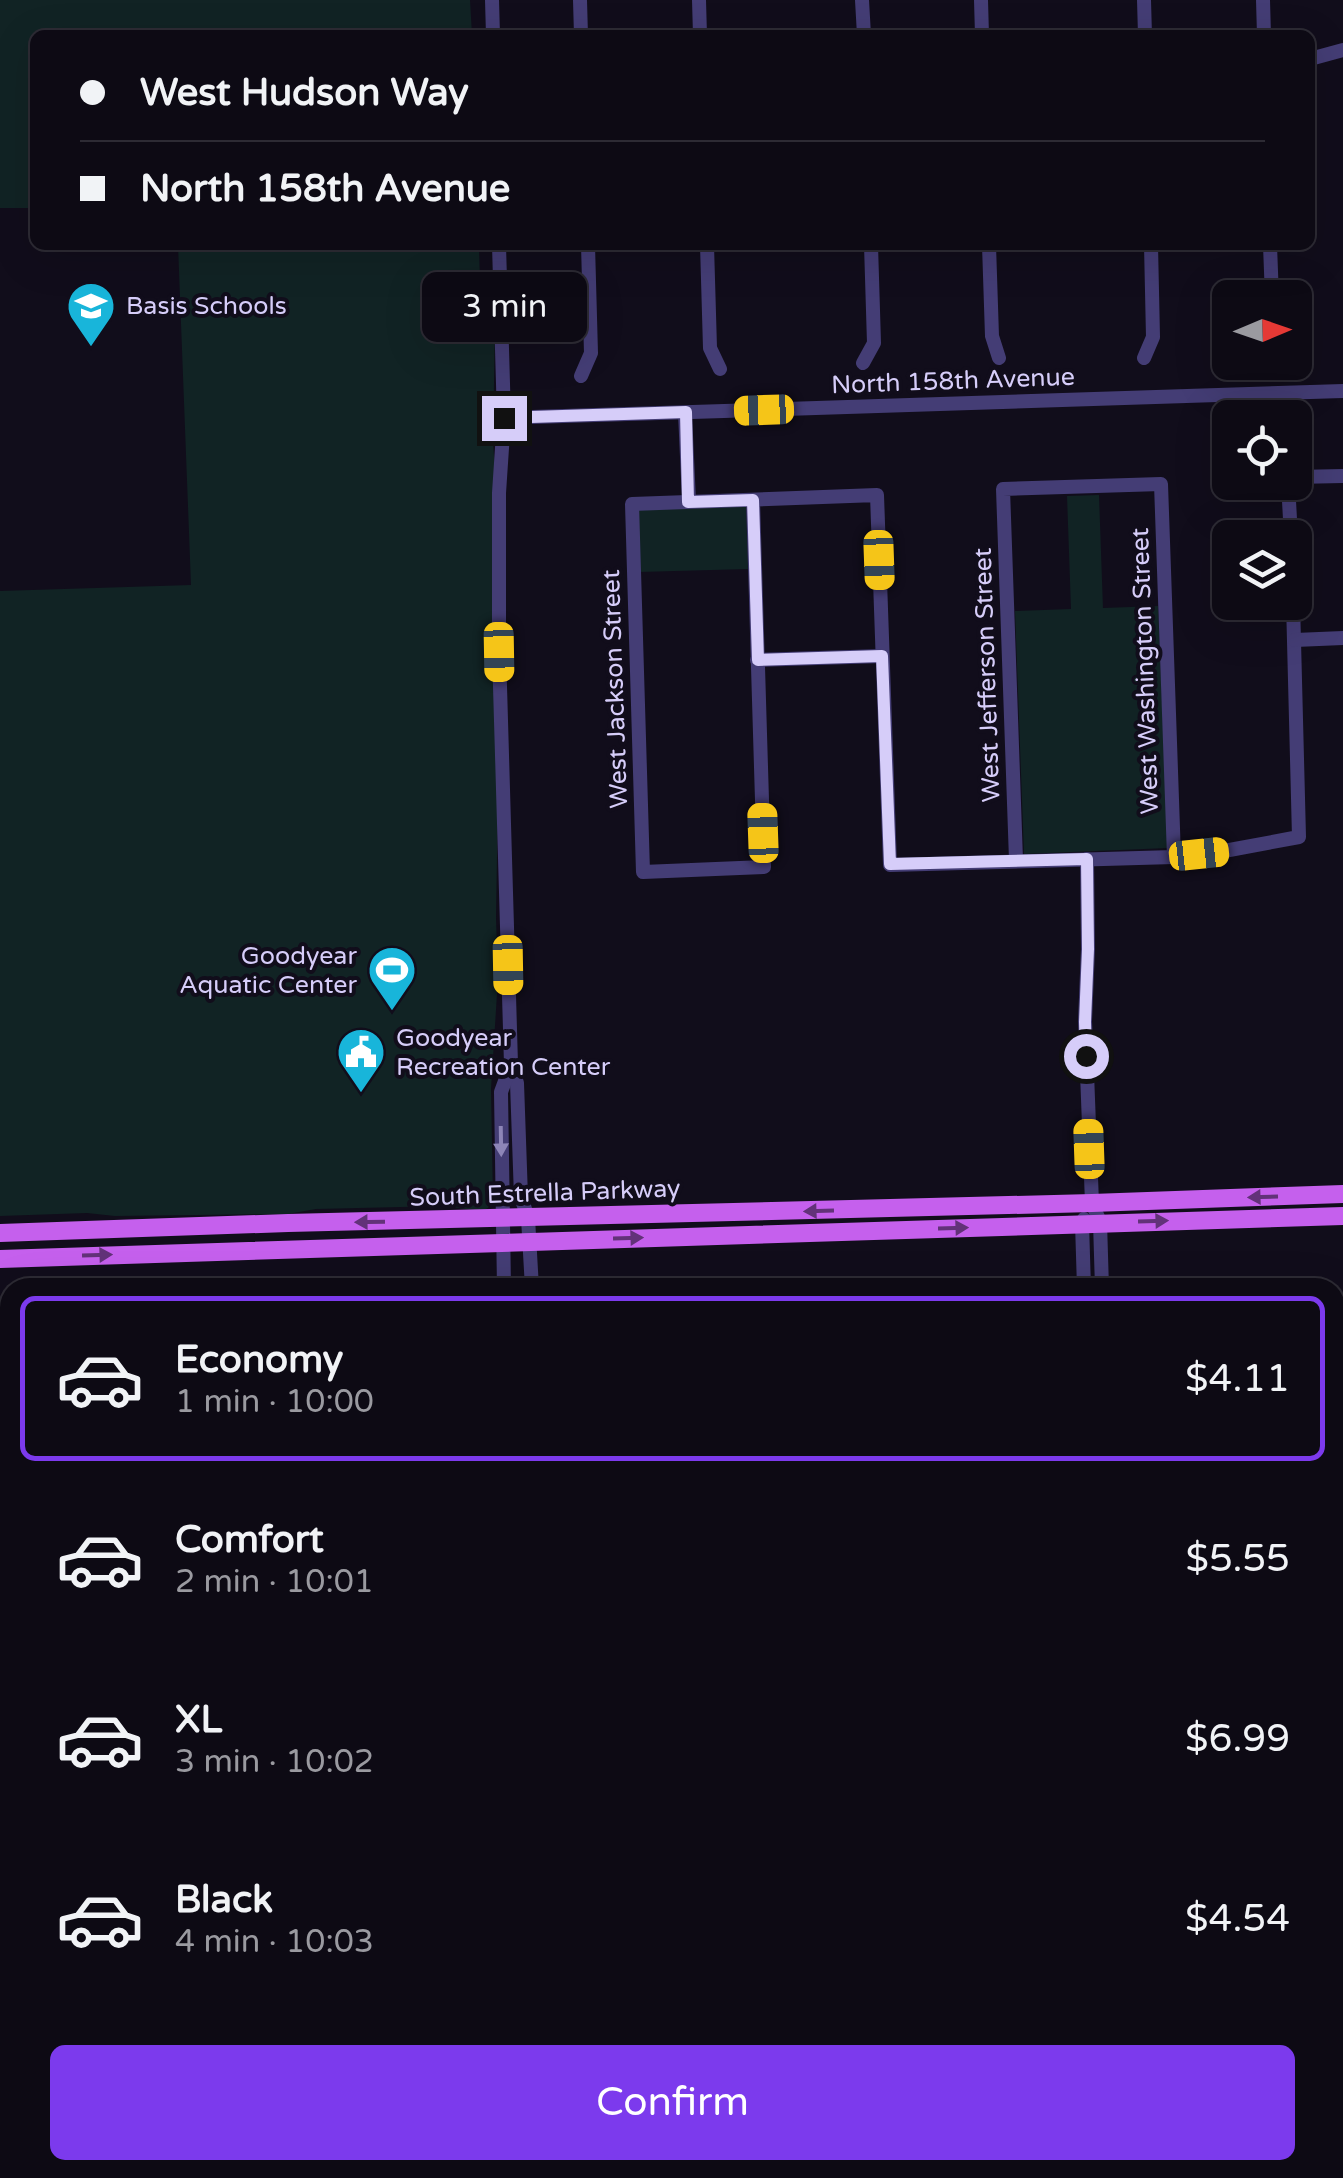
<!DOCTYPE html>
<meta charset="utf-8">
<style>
:root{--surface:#0d0a14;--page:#16131d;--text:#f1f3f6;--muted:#9a9aa0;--line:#2d2b34;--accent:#7c3aed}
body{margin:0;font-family:"Varela Round",sans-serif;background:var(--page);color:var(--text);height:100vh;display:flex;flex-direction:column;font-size:38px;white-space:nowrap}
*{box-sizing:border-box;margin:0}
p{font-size:32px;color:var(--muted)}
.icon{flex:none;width:55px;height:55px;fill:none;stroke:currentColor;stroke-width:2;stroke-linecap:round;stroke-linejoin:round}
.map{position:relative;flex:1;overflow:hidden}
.drawer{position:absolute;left:0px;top:1278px;width:1345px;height:902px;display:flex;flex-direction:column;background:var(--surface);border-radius:30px 30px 0 0;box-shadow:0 10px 40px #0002,0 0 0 2px var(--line)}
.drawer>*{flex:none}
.banner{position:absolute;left:30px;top:30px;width:1285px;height:220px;border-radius:15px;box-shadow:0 10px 40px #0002,0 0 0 2px var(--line);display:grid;align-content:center;height:220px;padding:0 50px;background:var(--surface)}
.needle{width:65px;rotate:88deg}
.buttons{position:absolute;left:1212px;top:280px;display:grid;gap:20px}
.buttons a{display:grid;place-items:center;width:100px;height:100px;border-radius:15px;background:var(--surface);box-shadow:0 10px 40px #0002,0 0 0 2px var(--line);font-size:50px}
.end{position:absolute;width:45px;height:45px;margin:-22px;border:12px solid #d6cdf9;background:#111;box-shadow:0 0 0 5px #111}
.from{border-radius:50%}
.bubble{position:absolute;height:70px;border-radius:15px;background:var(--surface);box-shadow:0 10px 40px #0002,0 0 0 2px var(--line);font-size:32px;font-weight:600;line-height:70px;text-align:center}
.car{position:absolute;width:30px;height:60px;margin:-30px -15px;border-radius:12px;box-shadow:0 0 8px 2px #0007;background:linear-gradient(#f5c518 24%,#345 0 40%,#f5c518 0 76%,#345 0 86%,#f5c518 0)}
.banner b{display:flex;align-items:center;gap:35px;height:95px;font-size:38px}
.banner b+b{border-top:2px solid var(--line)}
.banner i{width:25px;height:25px;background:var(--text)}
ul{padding:18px 0 0;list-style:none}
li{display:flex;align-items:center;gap:30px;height:165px;margin:0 20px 15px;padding:0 30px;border:5px solid transparent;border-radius:15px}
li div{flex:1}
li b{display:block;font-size:38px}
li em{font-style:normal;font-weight:600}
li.on{border-color:var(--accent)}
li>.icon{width:90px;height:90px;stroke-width:1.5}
.action{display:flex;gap:20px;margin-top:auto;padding:20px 50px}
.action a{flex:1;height:115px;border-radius:15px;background:var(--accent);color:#fff;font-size:40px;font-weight:600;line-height:115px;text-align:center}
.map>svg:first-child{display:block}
</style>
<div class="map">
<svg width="1343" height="2178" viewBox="0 0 1343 2178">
<rect width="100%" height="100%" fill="#110d1b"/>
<!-- green -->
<g fill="#112324">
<polygon points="0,0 470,0 472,35 35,35 35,208 0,208"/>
<polygon points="178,245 479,245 481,323 495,323 493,443 499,520 500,674 496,918 498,978 491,1089 493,1199 488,1208 481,1211 444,1206 316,1209 288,1214 115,1216 87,1213 0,1216 0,591 191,585"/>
<polygon points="1099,495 1103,608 1158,606 1168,848 1024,854 1015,611 1071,609 1067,496"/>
<polygon points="746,506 748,569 639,572 636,510"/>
</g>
<!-- water -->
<path fill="#111e3b" d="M 380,952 C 392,952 406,958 410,971 L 397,998 L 386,990 L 386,978 L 379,981 L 371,980 L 369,974 L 379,963 Z"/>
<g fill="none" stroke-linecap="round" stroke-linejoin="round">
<!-- minor -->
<g stroke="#443d75" stroke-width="14">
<polyline points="492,0 493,35"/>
<polyline points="580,0 581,35"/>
<polyline points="699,0 700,35"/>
<polyline points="862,0 864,35"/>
<polyline points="981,0 982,35"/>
<polyline points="1144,0 1145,35"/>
<polyline points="1263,0 1264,35"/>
<polyline points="1310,59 1343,50"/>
<polyline points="499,245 504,418 499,493 499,652 511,1064 517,1083 521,1197 528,1218 532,1288"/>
<polyline points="707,245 710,348 720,369"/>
<polyline points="989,245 992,336 999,358"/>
<polyline points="1270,245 1272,298"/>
<polyline points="1144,358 1153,337 1151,245"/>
<polyline points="863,363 874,343 871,245"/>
<polyline points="581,376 591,353 588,245"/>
<polyline points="685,413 689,501"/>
<polyline points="504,418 1343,391"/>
<polyline points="1295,477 1343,476"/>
<polyline points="1288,482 1291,538"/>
<polyline points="753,500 764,867 643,872 632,504 877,495 890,865 1174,857 1224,851 1299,837 1293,602"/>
<polyline points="1295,640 1343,638"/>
<polyline points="757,660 882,656"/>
<polyline points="1087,859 1088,949 1085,1021 1092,1203 1100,1222 1102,1288"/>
<polyline points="1016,860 1003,489 1161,484 1174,857"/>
<polyline points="1084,1219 1082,1223 1084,1288"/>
<polyline points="504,1288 501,1092 511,1065"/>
<polyline points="1335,1728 1343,1727"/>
<polyline points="0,1843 10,1853"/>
<polyline points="0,1866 10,1876"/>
<polyline points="0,1982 10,1971"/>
<polyline points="1335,2062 1343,2062"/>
<polyline points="0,2077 10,2066"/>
<polyline points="0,2155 10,2155"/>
<polyline points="40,2170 41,2178"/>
<polyline points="342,2170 354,2178"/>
<polyline points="707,2170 708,2178"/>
<polyline points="727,2170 727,2178"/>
<polyline points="876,2170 876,2178"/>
<polyline points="1080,2170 1086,2178"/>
<polyline points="1244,2170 1244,2178"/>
<polyline points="111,2178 114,2170"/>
<polyline points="250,2178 255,2170"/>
<polyline points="1008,2178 1023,2170"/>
</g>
<!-- major -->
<g stroke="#c560ed" stroke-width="18">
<polyline points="0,1233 288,1223 1092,1203 1343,1194"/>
<polyline points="0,1259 1343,1216"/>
</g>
</g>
<!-- one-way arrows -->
<defs><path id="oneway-solid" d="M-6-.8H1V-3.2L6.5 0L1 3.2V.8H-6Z" transform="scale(2.5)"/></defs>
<use fill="#8d85b7" href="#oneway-solid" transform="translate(501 1141) rotate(89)"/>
<g fill="#623279">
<use href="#oneway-solid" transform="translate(1263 1197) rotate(178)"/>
<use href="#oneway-solid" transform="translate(819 1211) rotate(178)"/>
<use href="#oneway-solid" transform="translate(1153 1221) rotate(-2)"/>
<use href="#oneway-solid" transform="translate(370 1222) rotate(179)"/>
<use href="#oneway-solid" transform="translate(953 1228) rotate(-2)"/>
<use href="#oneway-solid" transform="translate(628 1238) rotate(-2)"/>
<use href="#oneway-solid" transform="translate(97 1255) rotate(-2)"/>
</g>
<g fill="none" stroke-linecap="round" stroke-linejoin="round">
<!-- route -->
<polyline stroke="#d6cdf9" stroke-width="12" points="504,418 686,412 688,502 753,500 758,660 882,656 890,864 1087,859 1088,949 1085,1022 1086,1056"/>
</g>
<!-- icons -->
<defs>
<g id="school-pin" transform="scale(2.5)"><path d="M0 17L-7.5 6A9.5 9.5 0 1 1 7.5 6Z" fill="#18b5da" stroke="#110d1b"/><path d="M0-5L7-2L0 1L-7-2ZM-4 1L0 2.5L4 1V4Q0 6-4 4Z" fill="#fff"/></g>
<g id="stadium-pin" transform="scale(2.5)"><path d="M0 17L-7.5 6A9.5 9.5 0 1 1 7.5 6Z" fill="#18b5da" stroke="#110d1b"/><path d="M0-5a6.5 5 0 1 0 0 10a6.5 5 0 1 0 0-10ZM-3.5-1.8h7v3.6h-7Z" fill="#fff"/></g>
<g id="civic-pin" transform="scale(2.5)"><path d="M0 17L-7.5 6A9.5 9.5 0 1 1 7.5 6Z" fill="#18b5da" stroke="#110d1b"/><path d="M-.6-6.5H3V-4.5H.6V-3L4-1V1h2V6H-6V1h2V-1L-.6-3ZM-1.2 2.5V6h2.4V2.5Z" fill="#fff"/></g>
</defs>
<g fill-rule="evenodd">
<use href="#school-pin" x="91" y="306"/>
<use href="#stadium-pin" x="392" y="970"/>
<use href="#civic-pin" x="361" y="1052"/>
</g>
<g text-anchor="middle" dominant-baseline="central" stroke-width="8" stroke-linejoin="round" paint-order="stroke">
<!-- poi labels -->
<g font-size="25" fill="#d6cdf9" stroke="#110d1b" text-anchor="start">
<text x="126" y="306">Basis Schools</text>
<text x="357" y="956" text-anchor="end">Goodyear<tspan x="357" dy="29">Aquatic Center</tspan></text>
<text x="396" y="1038">Goodyear<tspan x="396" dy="29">Recreation Center</tspan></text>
</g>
<!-- street labels -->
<g font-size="25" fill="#d6cdf9" stroke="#110d1b">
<text transform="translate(953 381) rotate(-2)">North 158th Avenue</text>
<text transform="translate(1145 671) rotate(-92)">West Washington Street</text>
<text transform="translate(987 675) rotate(-92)">West Jefferson Street</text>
<text transform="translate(615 689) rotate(-92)">West Jackson Street</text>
<text transform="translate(545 1193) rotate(-2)">South Estrella Parkway</text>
</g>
</g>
</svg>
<div class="buttons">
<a><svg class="needle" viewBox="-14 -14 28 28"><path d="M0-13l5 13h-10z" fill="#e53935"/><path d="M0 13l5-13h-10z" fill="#9a9aa0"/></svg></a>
<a><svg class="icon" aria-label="locate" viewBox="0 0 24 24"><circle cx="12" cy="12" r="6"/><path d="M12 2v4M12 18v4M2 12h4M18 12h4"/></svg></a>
<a><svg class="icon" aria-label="layers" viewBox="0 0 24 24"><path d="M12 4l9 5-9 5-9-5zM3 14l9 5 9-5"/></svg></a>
</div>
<i class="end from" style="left:1086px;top:1056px"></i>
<i class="end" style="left:504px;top:418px"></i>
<div class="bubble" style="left:422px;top:272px;width:165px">3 min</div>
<i class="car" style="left:764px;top:410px;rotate:268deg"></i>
<i class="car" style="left:879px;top:560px;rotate:178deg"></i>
<i class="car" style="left:499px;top:652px;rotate:179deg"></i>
<i class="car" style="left:763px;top:833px;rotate:358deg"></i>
<i class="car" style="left:1199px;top:854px;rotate:84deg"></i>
<i class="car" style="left:508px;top:965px;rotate:179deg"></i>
<i class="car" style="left:1089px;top:1149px;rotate:358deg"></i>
<div class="banner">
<b><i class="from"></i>West Hudson Way</b>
<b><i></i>North 158th Avenue</b>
</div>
<section class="drawer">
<ul>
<li class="on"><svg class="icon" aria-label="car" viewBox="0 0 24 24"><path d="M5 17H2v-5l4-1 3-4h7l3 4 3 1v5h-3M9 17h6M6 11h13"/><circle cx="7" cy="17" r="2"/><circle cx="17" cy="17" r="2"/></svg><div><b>Economy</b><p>1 min · 10:00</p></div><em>$4.11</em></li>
<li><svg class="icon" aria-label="car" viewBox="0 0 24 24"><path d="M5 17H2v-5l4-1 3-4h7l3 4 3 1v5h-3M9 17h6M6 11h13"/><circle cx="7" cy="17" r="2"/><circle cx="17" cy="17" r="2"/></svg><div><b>Comfort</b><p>2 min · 10:01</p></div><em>$5.55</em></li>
<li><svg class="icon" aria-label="car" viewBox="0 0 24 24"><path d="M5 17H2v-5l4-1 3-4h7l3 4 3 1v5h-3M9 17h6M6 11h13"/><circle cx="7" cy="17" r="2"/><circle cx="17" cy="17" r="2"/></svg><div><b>XL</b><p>3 min · 10:02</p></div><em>$6.99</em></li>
<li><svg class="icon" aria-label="car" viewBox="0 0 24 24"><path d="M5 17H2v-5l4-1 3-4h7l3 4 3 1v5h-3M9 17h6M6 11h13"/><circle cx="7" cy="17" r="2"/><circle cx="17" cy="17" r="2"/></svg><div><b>Black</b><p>4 min · 10:03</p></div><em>$4.54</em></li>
</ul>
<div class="action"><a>Confirm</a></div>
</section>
</div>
